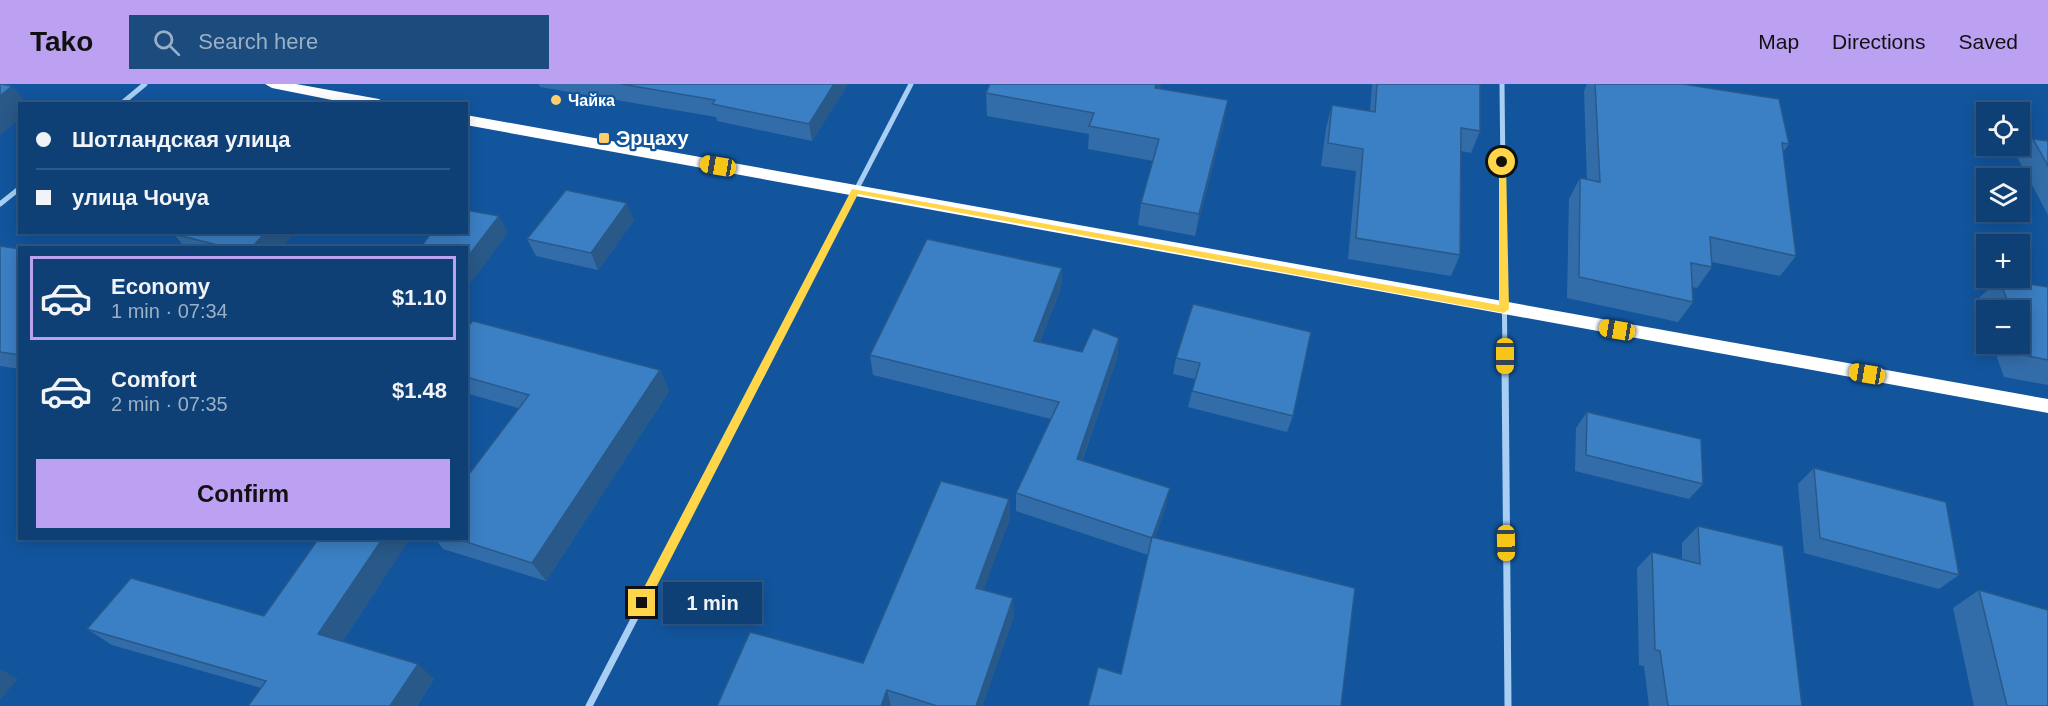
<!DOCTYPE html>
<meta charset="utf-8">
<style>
:root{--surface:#0e4076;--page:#1c4b7e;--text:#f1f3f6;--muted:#9bafc5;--line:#2e5988;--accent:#bca0f2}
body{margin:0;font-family:Arial,sans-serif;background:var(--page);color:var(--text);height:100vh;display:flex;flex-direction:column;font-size:22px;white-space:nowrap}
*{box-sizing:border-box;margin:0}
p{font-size:20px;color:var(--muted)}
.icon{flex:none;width:33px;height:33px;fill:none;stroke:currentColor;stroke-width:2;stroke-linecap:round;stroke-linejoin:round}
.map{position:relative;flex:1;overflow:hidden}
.panel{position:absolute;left:18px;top:162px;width:450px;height:294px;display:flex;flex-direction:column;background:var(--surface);border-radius:0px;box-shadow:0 3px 15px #0003,0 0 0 2px var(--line)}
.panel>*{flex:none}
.guide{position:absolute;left:18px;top:18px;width:450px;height:132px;border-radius:0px;box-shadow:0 3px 15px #0003,0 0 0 2px var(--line);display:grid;align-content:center;height:132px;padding:0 18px;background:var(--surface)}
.tools{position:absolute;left:1976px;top:18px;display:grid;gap:12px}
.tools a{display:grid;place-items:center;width:54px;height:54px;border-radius:0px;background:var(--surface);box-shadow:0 3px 15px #0003,0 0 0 2px var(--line);font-size:30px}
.end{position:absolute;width:27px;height:27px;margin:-14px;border:8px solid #ffd54a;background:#111;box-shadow:0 0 0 3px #111}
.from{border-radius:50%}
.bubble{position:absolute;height:42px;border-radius:0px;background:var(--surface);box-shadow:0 3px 15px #0003,0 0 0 2px var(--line);font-size:20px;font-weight:800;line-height:42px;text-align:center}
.car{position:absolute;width:18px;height:36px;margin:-18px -9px;border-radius:8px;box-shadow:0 0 4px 2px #0007;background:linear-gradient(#f5c518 24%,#345 0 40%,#f5c518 0 76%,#345 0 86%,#f5c518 0)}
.guide b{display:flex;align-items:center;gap:21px;height:57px;font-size:22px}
.guide b+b{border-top:2px solid var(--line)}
.guide i{width:15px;height:15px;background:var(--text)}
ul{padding:10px 0 0;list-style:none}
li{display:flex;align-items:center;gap:18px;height:84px;margin:0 12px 9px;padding:0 6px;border:3px solid transparent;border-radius:0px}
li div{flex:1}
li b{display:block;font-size:22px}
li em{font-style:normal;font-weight:800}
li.on{border-color:var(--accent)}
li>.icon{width:54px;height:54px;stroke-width:1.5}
.button{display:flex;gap:12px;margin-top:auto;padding:12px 18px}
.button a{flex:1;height:69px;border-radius:0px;background:var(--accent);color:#111;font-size:24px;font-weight:800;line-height:69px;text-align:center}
header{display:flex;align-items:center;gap:36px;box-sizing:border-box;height:84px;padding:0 30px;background:var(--accent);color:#111}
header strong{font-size:28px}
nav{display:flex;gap:33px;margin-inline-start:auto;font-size:21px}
.search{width:420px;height:54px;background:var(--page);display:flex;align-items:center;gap:15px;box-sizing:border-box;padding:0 21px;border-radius:0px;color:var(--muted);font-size:22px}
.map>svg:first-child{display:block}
</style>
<header>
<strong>Tako</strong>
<div class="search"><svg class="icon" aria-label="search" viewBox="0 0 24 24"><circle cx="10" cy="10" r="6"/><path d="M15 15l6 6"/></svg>Search here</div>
<nav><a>Map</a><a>Directions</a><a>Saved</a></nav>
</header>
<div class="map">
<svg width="2048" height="622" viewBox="0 0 2048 622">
<rect width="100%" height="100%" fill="#12559d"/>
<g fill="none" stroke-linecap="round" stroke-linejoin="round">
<!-- street-far1 -->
<g stroke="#a9cef4" stroke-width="5">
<polyline points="1502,0 1505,278"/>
<polyline points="121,20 145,0"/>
<polyline points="0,120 20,104"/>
<polyline points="767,278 911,0"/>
</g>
<!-- street -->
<g stroke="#a9cef4" stroke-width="7">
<polyline points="1505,277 1508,622"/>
<polyline points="589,622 768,277"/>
</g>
<!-- highway -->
<g fill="#fff" fill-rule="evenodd">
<polygon points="265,0 296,0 379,15 386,20 352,20 272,4"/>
<polygon points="466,31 2048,315 2048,329 466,41"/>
</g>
</g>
<!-- wall -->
<g fill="#336da9">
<polygon points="539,0 848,0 812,57 717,37 716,33 540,3"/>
<polygon points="1372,0 1480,0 1480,47 1471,69 1461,67 1460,171 1451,192 1348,175 1356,87 1321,82 1326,44 1332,21 1370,27"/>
<polygon points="1587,0 1595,0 1789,60 1783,68 1796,172 1780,192 1712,178 1712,183 1697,204 1692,203 1693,218 1678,238 1567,214 1569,115 1580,94 1587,95 1584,7"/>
<polygon points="1160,5 1224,39 1195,152 1138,141 1141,119 1153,77 1088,65 1089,50 987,32 986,9"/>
<polygon points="2033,55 2048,57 2048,131 2017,73"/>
<polygon points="634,136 598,186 536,172 527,155"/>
<polygon points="174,150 281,164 185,164"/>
<polygon points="0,162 20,165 20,285 0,282"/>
<polygon points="1062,184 1061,204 1040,258 1082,268 1119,254 1117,274 1082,377 1166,422 1155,454 1121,590 1148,471 1016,427 1016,409 1051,335 873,291 870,271"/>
<polygon points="1999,195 2048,203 2048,301 2004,293 1992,260 2019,260 2019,226 1986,226 1986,243 1977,216"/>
<polygon points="1193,220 1293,332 1287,348 1188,323 1195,295 1173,290 1176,274"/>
<polygon points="466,244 660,286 669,307 546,497 443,465 435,454 466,454 518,324 466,309"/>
<polygon points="1587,328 1703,400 1689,415 1575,387 1576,344"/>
<polygon points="1814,384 1959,491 1939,505 1804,469 1798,400"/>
<polygon points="1009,415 1010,434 983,506 1014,532 982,622 717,622 863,579"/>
<polygon points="1698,442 1802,622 1649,622 1644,582 1639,581 1637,484 1652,468 1682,475 1682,459"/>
<polygon points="319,454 410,454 342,558 434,595 417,622 248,622 261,604 112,561 87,545 264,532"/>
<polygon points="1979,506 2048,622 1974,622 1953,524"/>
</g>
<!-- shaded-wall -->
<g fill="#295989">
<polygon points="834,0 848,0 812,57 809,40"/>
<polygon points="1156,0 1162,0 1152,26 1155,4"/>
<polygon points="12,2 28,20 20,20 20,35 0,51 0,12"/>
<polygon points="1228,16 1224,39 1195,152 1199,130"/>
<polygon points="627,119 634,136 598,186 591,169"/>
<polygon points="499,132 508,149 466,205 466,175"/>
<polygon points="266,148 296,148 281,164 251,164"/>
<polygon points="1062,184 1061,204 1033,276 1034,257"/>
<polygon points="1119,254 1117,274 1076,393 1077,375"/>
<polygon points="660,286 669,307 546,497 532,479"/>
<polygon points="1170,404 1166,422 1149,472 1152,454"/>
<polygon points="1009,415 1010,434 978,521 976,504"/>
<polygon points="383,454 410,454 337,566 318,550"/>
<polygon points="1013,514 1014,532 982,622 976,622"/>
<polygon points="418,580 434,595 417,622 390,622"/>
<polygon points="0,585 18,595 0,616"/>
<polygon points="887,606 891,622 881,622"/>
</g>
<!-- building -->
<g fill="#3b7fc4" stroke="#295989" stroke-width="1.5">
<polygon points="0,0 1,0 12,2 0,12"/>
<polygon points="621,0 834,0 809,40 712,20 715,16"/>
<polygon points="990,0 1156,0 1155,4 1228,16 1199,130 1141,119 1159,55 1089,42 1094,29 986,9"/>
<polygon points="1377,0 1480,0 1480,47 1461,44 1460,171 1356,154 1363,65 1328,59 1332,21 1375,28"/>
<polygon points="1595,0 1683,0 1779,15 1789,60 1782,59 1796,172 1710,153 1712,183 1691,179 1693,218 1579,193 1580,94 1600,98"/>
<polygon points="2033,55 2048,57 2048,82"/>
<polygon points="566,106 627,119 591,169 527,155"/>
<polygon points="466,126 499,132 466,175 466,164 420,164 432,148 466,148"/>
<polygon points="176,148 266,148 251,164 229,164 174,150"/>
<polygon points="927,155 1062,184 1034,257 1082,268 1093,244 1119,254 1077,375 1170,404 1152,454 1016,409 1059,318 870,271"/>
<polygon points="0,162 20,165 20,271 0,268"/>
<polygon points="1999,195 2048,203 2048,276 2028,272 2019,248 2019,226 2011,226"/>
<polygon points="1193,220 1311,248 1293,332 1192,307 1200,279 1176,274"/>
<polygon points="473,237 660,286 532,479 454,454 466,454 466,394 529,311 466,293 466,244"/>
<polygon points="1587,328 1701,355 1703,400 1586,371"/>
<polygon points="1814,384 1946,418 1959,491 1820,454"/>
<polygon points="941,397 1009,415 976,504 1013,514 976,622 937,622 887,606 881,622 717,622 750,548 863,579"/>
<polygon points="1698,442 1783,462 1802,622 1668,622 1660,567 1655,566 1652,468 1700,480"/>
<polygon points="1152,453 1355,504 1341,622 1088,622 1098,583 1121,590"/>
<polygon points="319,454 383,454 318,550 418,580 390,622 248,622 266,597 87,545 131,494 264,532"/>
<polygon points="1979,506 2048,526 2048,622 2007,622"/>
</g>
<!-- route -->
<polygon fill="#ffd54a" points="1499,76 1506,78 1509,225 1504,229 858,110 646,523 638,523 638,515 852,105 1499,221"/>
<!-- markers -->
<g fill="#ffce6c" stroke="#12559d" stroke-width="2">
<circle cx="556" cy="16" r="6"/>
<rect x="598" y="48" width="12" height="12" rx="3"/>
</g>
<g text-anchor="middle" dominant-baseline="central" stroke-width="4.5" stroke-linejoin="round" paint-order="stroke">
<!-- far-poi labels -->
<g font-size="16" font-weight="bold" fill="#fff" stroke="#12559d" text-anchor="start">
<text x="568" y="16">Чайка</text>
</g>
<!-- poi labels -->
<g font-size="20" font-weight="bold" fill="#fff" stroke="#12559d" text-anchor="start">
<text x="616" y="54">Эрцаху</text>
</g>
</g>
</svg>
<div class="tools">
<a><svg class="icon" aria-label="locate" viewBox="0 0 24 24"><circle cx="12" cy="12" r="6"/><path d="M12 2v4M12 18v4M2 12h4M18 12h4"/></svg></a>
<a><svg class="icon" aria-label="layers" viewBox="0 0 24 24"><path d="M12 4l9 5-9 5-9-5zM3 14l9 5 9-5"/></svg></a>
<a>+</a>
<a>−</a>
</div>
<i class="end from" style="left:1502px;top:78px"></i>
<i class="end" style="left:642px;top:519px"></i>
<div class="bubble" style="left:663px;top:498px;width:99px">1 min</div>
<i class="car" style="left:718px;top:82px;rotate:280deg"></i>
<i class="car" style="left:1617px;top:246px;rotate:280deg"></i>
<i class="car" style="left:1505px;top:272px;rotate:180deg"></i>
<i class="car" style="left:1867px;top:290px;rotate:280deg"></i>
<i class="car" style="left:1506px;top:459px;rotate:179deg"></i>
<div class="guide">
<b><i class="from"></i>Шотландская улица</b>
<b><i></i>улица Чочуа</b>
</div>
<section class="panel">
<ul>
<li class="on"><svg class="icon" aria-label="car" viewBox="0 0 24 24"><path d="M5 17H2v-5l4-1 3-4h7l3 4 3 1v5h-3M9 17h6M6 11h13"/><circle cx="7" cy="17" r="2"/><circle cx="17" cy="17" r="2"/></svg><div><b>Economy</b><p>1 min · 07:34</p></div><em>$1.10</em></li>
<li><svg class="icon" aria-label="car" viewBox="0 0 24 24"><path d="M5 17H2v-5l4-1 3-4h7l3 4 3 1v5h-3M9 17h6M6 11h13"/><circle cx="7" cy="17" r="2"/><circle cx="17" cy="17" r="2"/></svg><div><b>Comfort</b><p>2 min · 07:35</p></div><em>$1.48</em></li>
</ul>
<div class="button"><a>Confirm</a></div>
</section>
</div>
